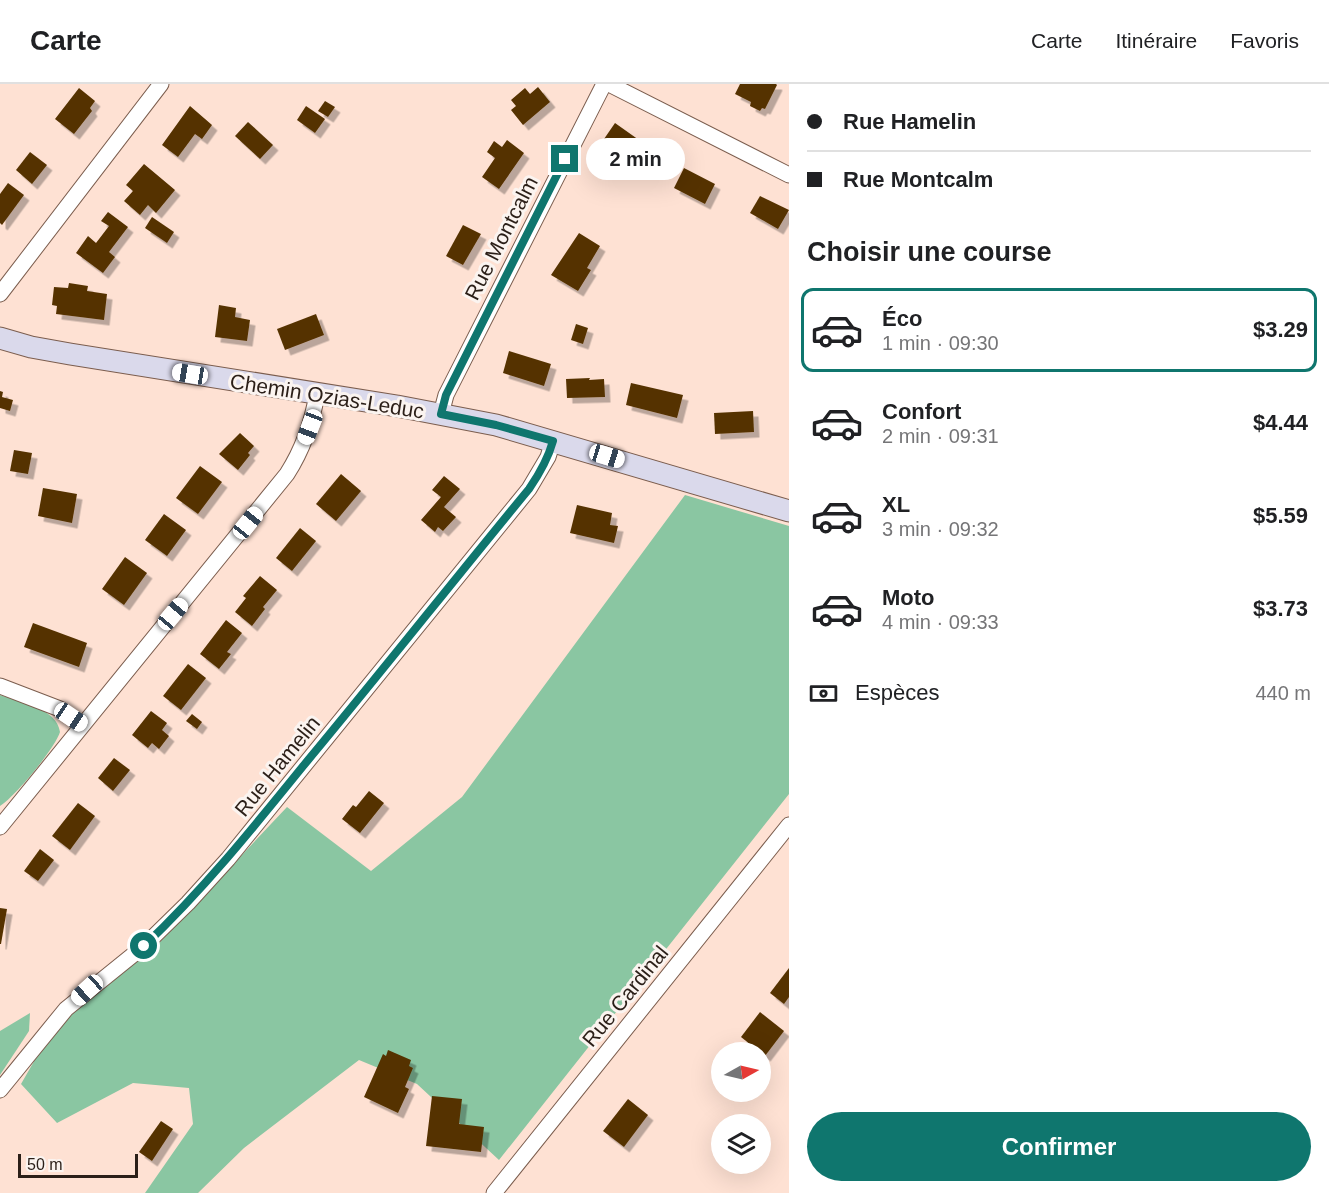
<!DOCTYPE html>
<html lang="fr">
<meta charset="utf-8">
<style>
:root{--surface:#fff;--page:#f2f2f2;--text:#202124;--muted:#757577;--line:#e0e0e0;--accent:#0f766e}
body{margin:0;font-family:Arial,sans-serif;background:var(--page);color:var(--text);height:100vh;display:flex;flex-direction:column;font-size:22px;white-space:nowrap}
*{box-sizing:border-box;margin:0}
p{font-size:20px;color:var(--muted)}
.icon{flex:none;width:33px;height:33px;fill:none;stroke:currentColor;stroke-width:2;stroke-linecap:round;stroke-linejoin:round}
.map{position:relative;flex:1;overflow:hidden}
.panel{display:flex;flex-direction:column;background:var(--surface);width:540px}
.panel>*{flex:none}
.hud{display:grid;align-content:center;height:132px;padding:0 18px;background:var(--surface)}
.needle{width:39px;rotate:82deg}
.tools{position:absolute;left:711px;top:958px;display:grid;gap:12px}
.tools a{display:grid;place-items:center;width:60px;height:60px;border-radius:50%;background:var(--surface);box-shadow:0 6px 24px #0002;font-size:30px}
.scale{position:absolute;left:18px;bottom:15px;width:120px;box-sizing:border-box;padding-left:6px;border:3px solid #2b1f18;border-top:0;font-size:16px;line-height:21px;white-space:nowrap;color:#2b1f18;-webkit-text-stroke:4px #fbf4f0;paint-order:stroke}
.end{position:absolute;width:27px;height:27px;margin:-14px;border:8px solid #0f766e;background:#fff;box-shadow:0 0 0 3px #fff}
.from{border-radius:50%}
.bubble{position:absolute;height:42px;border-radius:21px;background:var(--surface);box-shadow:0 6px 24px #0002;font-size:20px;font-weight:600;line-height:42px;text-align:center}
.car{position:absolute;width:18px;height:36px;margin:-18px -9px;border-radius:8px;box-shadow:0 0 4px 2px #0007;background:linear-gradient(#fff 24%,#345 0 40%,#fff 0 76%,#345 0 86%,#fff 0)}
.hud b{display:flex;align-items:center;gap:21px;height:57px;font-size:22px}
.hud b+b{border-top:2px solid var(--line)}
.hud i{width:15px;height:15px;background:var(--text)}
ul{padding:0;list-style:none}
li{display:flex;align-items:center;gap:18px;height:84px;margin:0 12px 9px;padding:0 6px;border:3px solid transparent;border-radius:12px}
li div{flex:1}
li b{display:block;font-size:22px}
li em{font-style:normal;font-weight:600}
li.active{border-color:var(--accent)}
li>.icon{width:54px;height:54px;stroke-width:1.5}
h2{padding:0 18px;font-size:27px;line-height:72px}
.pay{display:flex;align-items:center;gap:15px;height:66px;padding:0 18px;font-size:22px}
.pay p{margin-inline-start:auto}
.primary-button{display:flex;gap:12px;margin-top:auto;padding:12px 18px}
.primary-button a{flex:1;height:69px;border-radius:36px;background:var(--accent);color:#fff;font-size:24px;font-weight:600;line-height:69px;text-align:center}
header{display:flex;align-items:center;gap:36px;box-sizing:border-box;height:84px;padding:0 30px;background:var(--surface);border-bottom:2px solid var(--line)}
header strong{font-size:28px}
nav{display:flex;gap:33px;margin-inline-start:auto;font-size:21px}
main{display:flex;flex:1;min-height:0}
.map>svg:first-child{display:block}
</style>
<header>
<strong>Carte</strong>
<nav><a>Carte</a><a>Itinéraire</a><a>Favoris</a></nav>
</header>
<main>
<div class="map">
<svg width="789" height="1109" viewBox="0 0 789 1109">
<defs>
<filter id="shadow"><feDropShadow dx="5.5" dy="5.5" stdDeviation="0" flood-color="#0004"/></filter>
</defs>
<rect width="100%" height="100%" fill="#fee1d3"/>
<!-- green -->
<g fill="#8ac6a2">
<polygon points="685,411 789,442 789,710 499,1076 417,1000 359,976 244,1064 198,1109 145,1109 193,1040 189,1004 133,999 57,1039 21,1000 44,960 67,934 160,858 287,723 371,787 462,713"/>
<path d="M 0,611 C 19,618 57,624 60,648 C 55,664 15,713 0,722 Z"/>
<polygon points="30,929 29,947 0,991 0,947"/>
</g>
<!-- building -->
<g fill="#530" filter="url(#shadow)">
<polygon points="740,0 776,0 777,1 765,25 762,24 760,27 750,22 751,18 735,10"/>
<polygon points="538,3 550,18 523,41 511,26 516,22 511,16 525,4 530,10"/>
<polygon points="79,4 95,17 90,24 92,27 74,50 55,35"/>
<polygon points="325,17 335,23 328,33 318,27"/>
<polygon points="190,22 212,41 202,55 195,50 178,73 162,61"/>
<polygon points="306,22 325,35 315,49 297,36"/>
<polygon points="248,38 273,61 260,75 235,52"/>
<polygon points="615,39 639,56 628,72 604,55"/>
<polygon points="507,56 524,69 499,105 482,93 495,74 487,68 494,57 502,63"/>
<polygon points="30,68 47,81 32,100 16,86"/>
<polygon points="144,80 175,106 156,129 148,121 140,131 124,117 133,107 126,101"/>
<polygon points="684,84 715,100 705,120 674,104"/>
<polygon points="8,99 24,111 2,141 0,139 0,110"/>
<polygon points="760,112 789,126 778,145 750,129"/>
<polygon points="108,128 128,143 109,168 115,173 103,189 76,169 88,152 96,159 109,142 101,137"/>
<polygon points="152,133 174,148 167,159 145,144"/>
<polygon points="463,141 481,150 463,181 446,172"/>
<polygon points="579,149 600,162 587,184 591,186 578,207 551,191"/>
<polygon points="69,199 88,202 87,207 107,210 104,236 56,230 57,222 52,221 54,203 68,204"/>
<polygon points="219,221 236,224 235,233 250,236 247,257 215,253"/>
<polygon points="316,230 324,251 285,266 277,245"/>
<polygon points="576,240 588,244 583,260 571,256"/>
<polygon points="509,267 551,280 544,302 503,289"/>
<polygon points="590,294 589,296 604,295 605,313 567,314 566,295"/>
<polygon points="631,299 683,311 677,334 626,321"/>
<polygon points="0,307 3,308 2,313 13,316 10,327 0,324"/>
<polygon points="753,327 754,348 715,350 714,329"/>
<polygon points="240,349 254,362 248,369 250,371 238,386 219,370"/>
<polygon points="14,366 32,369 28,390 10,387"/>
<polygon points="200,382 222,398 198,430 176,414"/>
<polygon points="341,390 361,407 336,437 316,420"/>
<polygon points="444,392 460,405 444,423 456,433 443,447 438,443 435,448 421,436 441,413 432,406"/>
<polygon points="43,404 77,410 72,439 38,432"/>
<polygon points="577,421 612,429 610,441 618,442 614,459 570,449"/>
<polygon points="164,430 186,446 167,472 145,456"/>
<polygon points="300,444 316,457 292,487 276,474"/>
<polygon points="125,473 147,489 124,521 102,505"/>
<polygon points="260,492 277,506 263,523 265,525 252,542 235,528 246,514 243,512"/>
<polygon points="226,536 242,549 227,568 231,570 219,585 200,570"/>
<polygon points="33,539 87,559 79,583 24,563"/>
<polygon points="188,580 206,594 181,626 163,612"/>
<polygon points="151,627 167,639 162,646 169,652 159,665 152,659 148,664 132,651"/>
<polygon points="192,630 202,638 197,645 186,637"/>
<polygon points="114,674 130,686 113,707 98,694"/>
<polygon points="369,707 384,719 360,749 342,735 353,721 356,723"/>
<polygon points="78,719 95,732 70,766 52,752"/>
<polygon points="40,765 54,776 38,797 24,787"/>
<polygon points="0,824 7,825 1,860 0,860"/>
<polygon points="789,884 789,913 784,920 770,909"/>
<polygon points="760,928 784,947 765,972 741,953"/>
<polygon points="388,966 411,976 409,982 413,984 405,1003 409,1005 398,1029 364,1013 383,970 386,972"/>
<polygon points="432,1012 462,1015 459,1040 484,1043 481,1068 426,1062"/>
<polygon points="628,1015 648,1031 624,1063 603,1047"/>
<polygon points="161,1037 173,1045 152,1077 139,1068"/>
</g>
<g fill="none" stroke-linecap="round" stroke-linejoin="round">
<!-- street casing -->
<g stroke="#7b5d4e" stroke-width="17">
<g id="street">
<polyline points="609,0 789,91"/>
<polyline points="0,210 161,0"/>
<polyline points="441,330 446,311 604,0"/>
<polyline points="0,602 60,625 82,640"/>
<path d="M 0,743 L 287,390 C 303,365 312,339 317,310"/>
<polyline points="0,1006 66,925 144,862 188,819 228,775 529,405 548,373 553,357"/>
<polyline points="494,1109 789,741"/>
</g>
</g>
<!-- secondary casing -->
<g stroke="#7b5d4e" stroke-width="23">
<polyline id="secondary" points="0,254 31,263 70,270 397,322 496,341 789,427"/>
</g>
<!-- street -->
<use href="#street" stroke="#fff" stroke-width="15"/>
<!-- secondary -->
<use href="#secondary" stroke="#dad9eb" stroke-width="21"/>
</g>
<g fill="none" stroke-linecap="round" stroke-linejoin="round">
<!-- route -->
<path stroke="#0f766e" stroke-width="8" d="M 144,862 C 203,806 253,744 304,681 C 380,590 453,497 529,405 C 540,389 548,375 553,357 L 496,341 L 441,330 L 446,311 L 565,75"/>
</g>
<g text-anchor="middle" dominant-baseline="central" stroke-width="6" stroke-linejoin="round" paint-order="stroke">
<!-- street labels -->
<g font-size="21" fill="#2b1f18" stroke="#fbf4f0">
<text transform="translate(501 154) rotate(-63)">Rue Montcalm</text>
<text transform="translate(327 312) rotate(9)">Chemin Ozias-Leduc</text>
<text transform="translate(277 682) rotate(-51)">Rue Hamelin</text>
<text transform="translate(625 912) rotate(-51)">Rue Cardinal</text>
</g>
</g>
</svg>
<div class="tools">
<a><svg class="needle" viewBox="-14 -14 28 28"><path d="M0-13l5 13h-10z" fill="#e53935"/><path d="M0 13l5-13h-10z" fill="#757577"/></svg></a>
<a><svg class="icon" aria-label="layers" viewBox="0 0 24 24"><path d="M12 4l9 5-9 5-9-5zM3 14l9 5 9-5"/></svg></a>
</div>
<div class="scale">50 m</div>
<i class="end from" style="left:144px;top:862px"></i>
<i class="end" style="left:565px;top:75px"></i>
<div class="bubble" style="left:586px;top:54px;width:99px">2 min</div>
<i class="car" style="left:190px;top:290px;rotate:279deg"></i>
<i class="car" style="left:310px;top:343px;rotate:201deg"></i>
<i class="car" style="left:607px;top:372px;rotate:107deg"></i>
<i class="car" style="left:248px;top:439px;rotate:39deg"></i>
<i class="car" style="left:173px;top:530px;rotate:40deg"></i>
<i class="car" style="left:71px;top:633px;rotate:124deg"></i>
<i class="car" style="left:87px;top:906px;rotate:228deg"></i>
</div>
<section class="panel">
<div class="hud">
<b><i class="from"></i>Rue Hamelin</b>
<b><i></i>Rue Montcalm</b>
</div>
<h2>Choisir une course</h2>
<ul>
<li class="active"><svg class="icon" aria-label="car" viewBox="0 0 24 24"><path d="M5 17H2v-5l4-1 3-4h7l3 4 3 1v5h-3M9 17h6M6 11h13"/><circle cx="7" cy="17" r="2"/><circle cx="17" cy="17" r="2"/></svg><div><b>Éco</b><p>1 min · 09:30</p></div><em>$3.29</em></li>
<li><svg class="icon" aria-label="car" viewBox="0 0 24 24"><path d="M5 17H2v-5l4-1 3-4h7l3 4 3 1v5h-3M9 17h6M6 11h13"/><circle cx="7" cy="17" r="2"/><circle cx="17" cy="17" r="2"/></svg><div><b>Confort</b><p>2 min · 09:31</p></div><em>$4.44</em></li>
<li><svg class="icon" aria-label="car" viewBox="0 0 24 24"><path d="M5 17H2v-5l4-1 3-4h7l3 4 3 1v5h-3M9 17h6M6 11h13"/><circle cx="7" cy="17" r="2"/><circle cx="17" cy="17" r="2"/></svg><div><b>XL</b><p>3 min · 09:32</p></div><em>$5.59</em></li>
<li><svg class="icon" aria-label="car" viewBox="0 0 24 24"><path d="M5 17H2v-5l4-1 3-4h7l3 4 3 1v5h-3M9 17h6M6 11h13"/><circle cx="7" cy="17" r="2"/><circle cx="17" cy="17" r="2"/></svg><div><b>Moto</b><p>4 min · 09:33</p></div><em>$3.73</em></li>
</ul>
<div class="pay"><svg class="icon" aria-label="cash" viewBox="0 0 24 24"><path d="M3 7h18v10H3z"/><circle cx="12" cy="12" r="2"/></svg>Espèces<p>440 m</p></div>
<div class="primary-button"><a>Confirmer</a></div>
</section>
</main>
